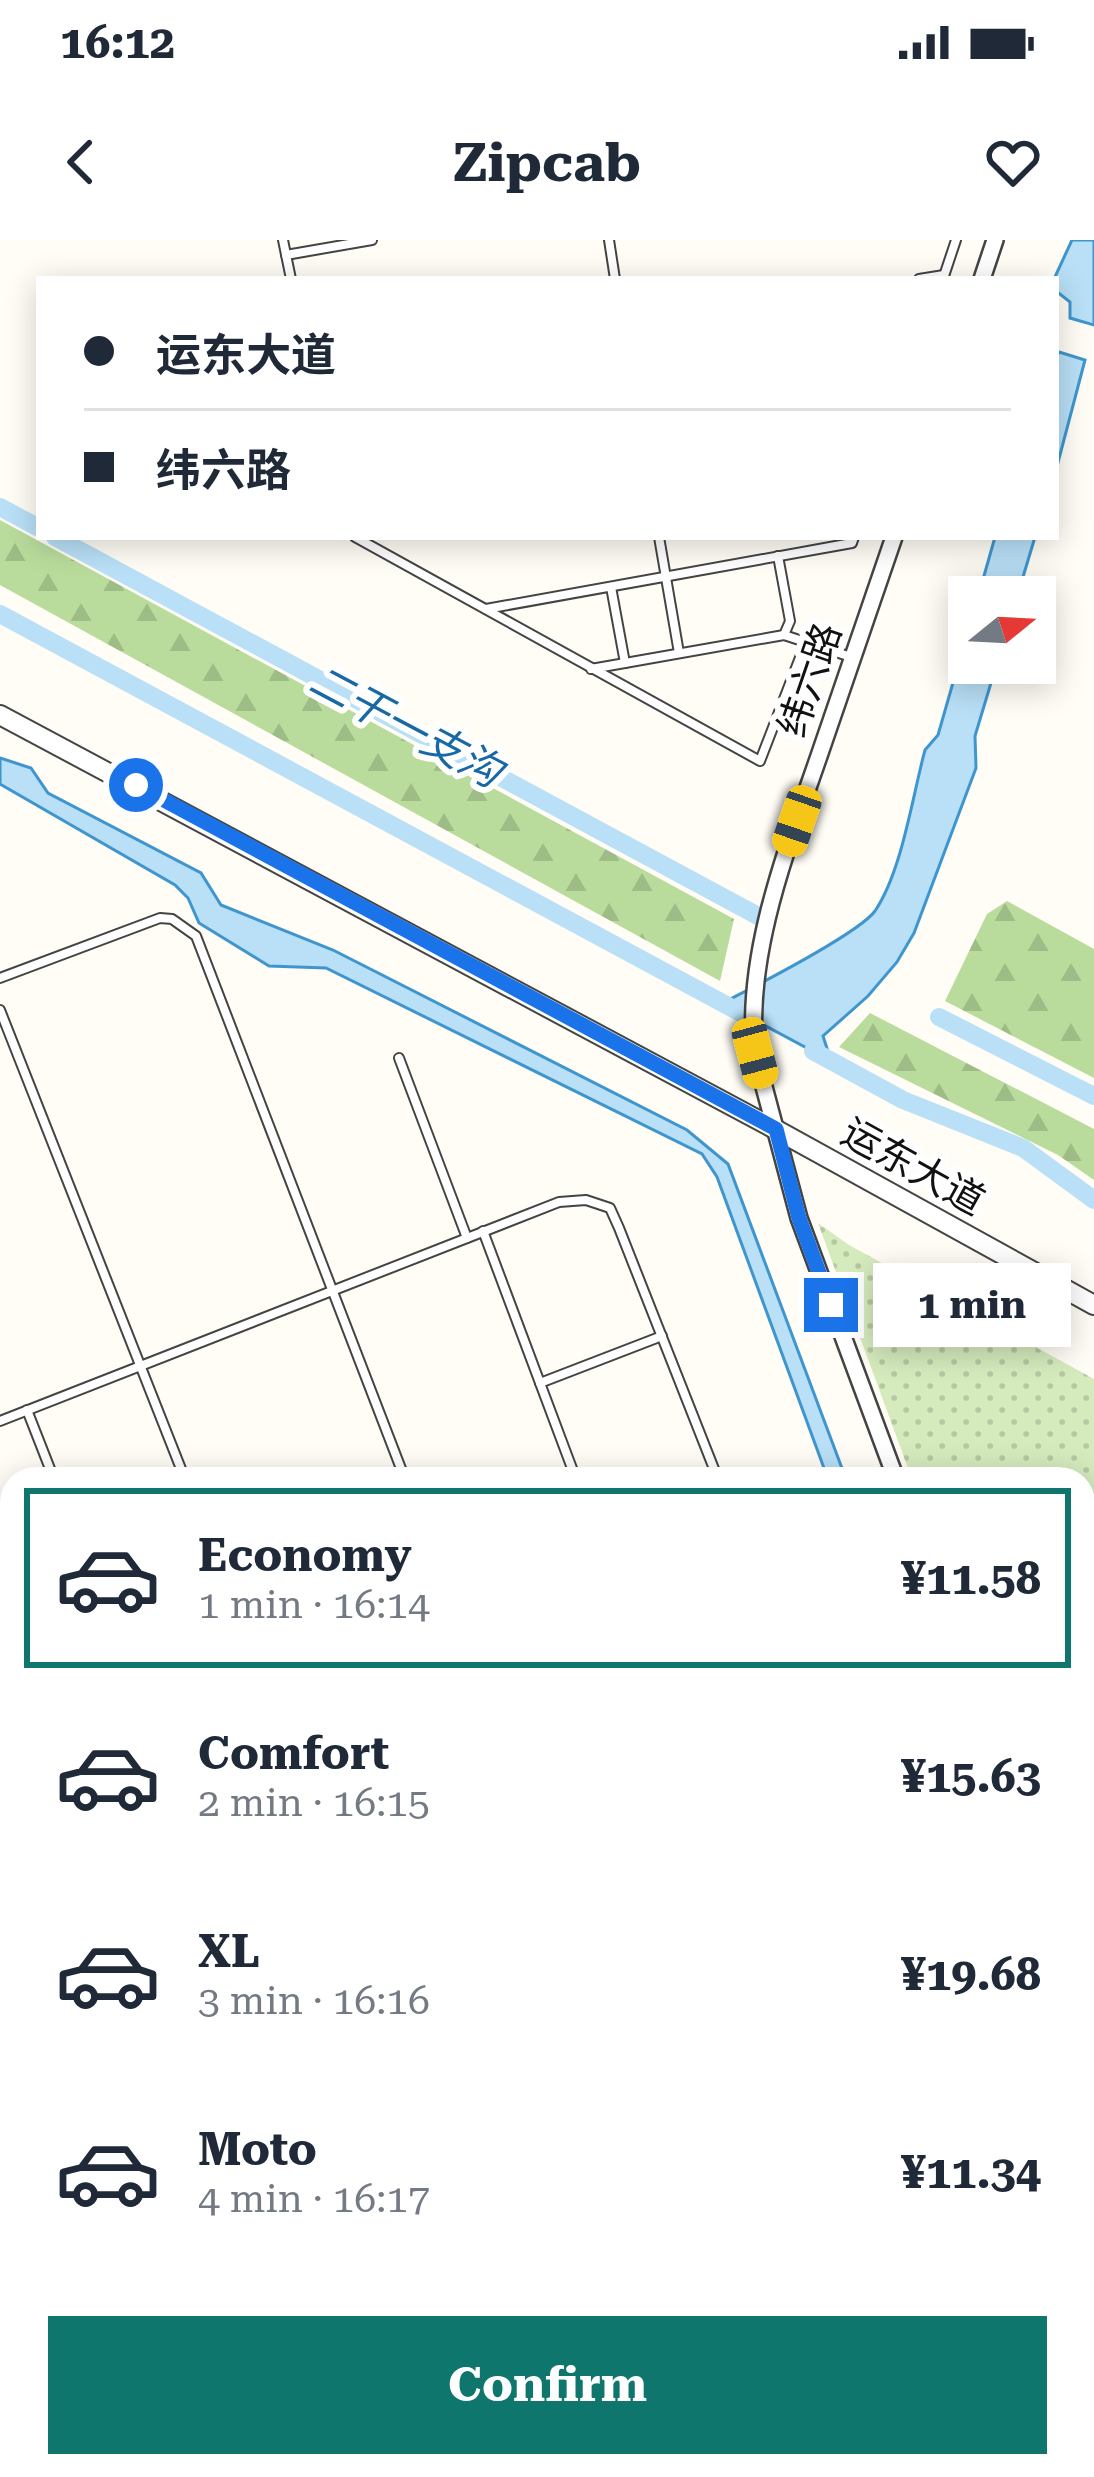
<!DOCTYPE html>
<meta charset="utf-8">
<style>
:root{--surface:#fff;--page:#f2f2f3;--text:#1f2937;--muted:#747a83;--line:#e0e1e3;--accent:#0f766e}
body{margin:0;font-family:"Roboto Serif","Noto Sans SC",serif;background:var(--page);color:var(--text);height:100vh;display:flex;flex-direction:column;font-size:45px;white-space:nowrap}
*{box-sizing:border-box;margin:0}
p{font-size:39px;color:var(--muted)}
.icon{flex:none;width:66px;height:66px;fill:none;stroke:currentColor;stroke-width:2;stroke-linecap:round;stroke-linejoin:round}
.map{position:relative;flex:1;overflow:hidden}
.sheet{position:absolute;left:0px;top:1227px;width:1095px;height:1011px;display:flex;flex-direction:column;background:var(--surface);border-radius:36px 36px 0 0;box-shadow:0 6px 30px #0003}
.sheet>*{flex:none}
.banner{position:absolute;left:36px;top:36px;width:1023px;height:264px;border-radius:0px;box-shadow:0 6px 30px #0003;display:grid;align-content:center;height:264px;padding:0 48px;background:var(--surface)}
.needle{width:78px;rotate:72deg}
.controls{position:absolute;left:948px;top:336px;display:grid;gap:24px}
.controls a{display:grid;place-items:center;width:108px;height:108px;border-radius:0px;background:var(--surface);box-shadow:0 6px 30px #0003;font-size:60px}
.end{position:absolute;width:54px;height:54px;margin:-27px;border:15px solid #1a73e8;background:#fff;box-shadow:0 0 0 6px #fff}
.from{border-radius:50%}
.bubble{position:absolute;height:84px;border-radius:0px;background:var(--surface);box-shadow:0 6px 30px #0003;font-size:39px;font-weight:700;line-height:84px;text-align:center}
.car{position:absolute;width:36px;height:72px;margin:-36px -18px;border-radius:15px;box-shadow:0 0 9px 3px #0007;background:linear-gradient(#f5c518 24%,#345 0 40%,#f5c518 0 76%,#345 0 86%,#f5c518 0)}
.banner b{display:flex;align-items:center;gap:42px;height:114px;font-size:45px}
.banner b+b{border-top:3px solid var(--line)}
.banner i{width:30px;height:30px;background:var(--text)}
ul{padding:21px 0 0;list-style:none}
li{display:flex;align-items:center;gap:36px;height:180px;margin:0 24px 18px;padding:0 24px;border:6px solid transparent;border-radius:0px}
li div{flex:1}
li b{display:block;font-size:45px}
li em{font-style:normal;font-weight:700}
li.active{border-color:var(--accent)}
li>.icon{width:108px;height:108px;stroke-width:1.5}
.action{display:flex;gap:24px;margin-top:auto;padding:24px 48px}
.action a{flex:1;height:138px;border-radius:0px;background:var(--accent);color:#fff;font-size:48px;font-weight:700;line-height:138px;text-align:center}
.status{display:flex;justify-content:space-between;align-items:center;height:84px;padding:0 60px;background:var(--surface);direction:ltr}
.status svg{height:33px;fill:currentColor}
header{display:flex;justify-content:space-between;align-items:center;height:156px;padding:0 48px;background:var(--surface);font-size:54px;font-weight:700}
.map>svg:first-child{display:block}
</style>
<div class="status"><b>16:12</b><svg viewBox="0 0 49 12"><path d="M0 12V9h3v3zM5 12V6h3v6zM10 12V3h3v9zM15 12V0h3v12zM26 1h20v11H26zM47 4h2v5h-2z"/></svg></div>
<header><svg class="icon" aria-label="back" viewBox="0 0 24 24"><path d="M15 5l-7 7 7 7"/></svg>Zipcab<svg class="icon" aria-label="heart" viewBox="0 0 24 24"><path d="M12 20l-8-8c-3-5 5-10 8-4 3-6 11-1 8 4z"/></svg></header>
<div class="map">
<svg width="1094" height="2237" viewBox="0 0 1094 2237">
<defs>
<pattern id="green-dots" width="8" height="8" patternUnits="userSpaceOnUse" patternTransform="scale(3)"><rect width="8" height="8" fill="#d5ebbd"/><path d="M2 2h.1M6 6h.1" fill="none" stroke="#b6c8a1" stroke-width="1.8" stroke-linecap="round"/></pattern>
<pattern id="forest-firs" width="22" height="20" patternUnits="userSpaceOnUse" patternTransform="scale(3)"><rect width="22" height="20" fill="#b9dc9c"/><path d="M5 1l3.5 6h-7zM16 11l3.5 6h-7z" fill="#9ebc85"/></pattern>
</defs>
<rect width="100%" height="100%" fill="#fffdf5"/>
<!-- green -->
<polygon fill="url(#green-dots)" points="818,983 849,1005 1094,1139 1094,1734 1083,1704 1083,1239 912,1239"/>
<!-- forest -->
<g fill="url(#forest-firs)">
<polygon points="0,280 734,679 720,741 0,345"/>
<polygon points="1007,661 1094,709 1094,838 945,761 987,674"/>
<polygon points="870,773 1094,889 1094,940 1058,915 839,807"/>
</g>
<!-- water -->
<g fill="#b9e0f7" stroke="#3f96cf" stroke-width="3">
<polygon points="1072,0 1094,0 1094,85 1070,78 1070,62 1056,51 1054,39"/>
<polygon points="1059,112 1085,120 1056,230 1056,117"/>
<polygon points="995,297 1035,297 1017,357 978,357"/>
<path d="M 969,387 L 969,423 L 997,423 L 975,496 L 976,528 L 914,693 L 897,722 L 868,756 L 823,796 L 831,821 L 723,763 C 753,747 858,694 875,671 C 902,631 912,558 925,510 L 938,495 Z"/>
<polygon points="0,518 31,528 48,553 201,633 221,665 333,710 687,890 728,924 846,1239 828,1239 717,937 702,914 326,728 269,726 199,683 188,658 175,645 0,544"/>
</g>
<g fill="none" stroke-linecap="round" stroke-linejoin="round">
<!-- canal -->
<g stroke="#b9e0f7" stroke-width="18">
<polyline points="0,267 39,288"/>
<polyline points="55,297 758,676"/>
<polyline points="0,374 741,773"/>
<polyline points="939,777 1094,856"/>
<polyline points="813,811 903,860 1023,908 1094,960"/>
</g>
<!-- service casing -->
<g stroke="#444" stroke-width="12">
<g id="service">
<polyline points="283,0 291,39"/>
<polyline points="609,0 615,39"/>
<polyline points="286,15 372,0"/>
<polyline points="919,39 944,35"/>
<polyline points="943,39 956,0"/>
<polyline points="355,297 760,521 806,402"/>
<polyline points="659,297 679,413"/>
<polyline points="778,316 790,381 784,395"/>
<polyline points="611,347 625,423"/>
<polyline points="486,369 852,303 854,297"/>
<polyline points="591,429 784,395 851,417"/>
<polyline points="0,738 160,678 172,679 196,696 405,1239"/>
<polyline points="0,770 185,1239"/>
<polyline points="399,818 467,998"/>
<polyline points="483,991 576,1239"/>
<polyline points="540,1143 662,1096"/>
<polyline points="27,1170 54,1239"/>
<polyline points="0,1181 559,962 586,960 610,968 619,988 718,1239"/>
<polyline points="0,1717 12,1748"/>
<polyline points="0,1840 12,1835"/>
<polyline points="0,2065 12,2060"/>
<polyline points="0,2104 12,2134"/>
<polyline points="1083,2163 1094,2191"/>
<polyline points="49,2226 53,2237"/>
<polyline points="201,2226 205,2237"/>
<polyline points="438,2226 442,2237"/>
<polyline points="575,2226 580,2237"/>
<polyline points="996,2226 1000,2237"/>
<polyline points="762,2237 789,2226 794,2237"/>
</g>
</g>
<!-- minor casing -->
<g stroke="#444" stroke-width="20">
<g id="minor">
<polyline points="982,39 995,0"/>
<path d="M 894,297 C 869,370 844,443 819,516 C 787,609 745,714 755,813 L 799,978 L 896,1239"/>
<polyline points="1083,1744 1094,1774"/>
</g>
</g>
<!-- tertiary casing -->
<g stroke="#444" stroke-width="22">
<polyline id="tertiary" points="0,475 775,889 1094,1065"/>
</g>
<!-- service -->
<use href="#service" stroke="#fff" stroke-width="8"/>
<!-- minor -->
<use href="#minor" stroke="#fff" stroke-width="15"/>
<!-- tertiary -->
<use href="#tertiary" stroke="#fff" stroke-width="18"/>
</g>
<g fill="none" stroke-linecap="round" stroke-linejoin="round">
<!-- route -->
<polyline stroke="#1a73e8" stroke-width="15" points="136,545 776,889 799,978 831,1065"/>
</g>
<g text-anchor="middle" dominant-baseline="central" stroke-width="12" stroke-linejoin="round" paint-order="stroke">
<!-- street labels -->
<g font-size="39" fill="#111" stroke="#fff">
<text transform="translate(810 440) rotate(-71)">纬六路</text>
<text transform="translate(913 927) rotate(29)">运东大道</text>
</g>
<!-- water labels -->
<g font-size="42" font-style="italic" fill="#1768a6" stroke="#fff">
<text transform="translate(406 486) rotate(28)">二干一支沟</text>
</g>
</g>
</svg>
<div class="controls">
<a><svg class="needle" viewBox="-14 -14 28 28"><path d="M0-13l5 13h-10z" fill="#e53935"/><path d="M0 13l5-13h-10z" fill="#747a83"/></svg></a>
</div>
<i class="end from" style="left:136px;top:545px"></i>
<i class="end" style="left:831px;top:1065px"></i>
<div class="bubble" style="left:873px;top:1023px;width:198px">1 min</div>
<i class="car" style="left:797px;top:581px;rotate:199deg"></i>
<i class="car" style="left:755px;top:813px;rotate:165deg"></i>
<div class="banner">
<b><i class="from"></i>运东大道</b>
<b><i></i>纬六路</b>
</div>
<section class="sheet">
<ul>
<li class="active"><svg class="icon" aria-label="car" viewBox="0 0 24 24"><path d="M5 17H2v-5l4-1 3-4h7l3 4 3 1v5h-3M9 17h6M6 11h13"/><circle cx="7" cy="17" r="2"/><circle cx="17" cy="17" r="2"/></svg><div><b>Economy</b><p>1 min · 16:14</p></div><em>¥11.58</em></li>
<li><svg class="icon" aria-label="car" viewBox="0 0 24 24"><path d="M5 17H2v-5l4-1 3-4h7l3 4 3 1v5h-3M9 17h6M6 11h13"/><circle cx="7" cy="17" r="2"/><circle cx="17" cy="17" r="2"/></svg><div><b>Comfort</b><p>2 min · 16:15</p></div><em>¥15.63</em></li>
<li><svg class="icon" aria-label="car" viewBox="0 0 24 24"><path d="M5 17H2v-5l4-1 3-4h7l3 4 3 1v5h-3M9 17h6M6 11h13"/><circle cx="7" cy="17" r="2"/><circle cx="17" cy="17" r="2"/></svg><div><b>XL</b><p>3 min · 16:16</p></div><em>¥19.68</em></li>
<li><svg class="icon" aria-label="car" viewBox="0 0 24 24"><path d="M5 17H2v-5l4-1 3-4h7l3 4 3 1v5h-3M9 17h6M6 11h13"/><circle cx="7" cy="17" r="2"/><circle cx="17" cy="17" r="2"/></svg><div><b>Moto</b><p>4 min · 16:17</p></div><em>¥11.34</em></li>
</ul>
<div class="action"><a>Confirm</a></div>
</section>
</div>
